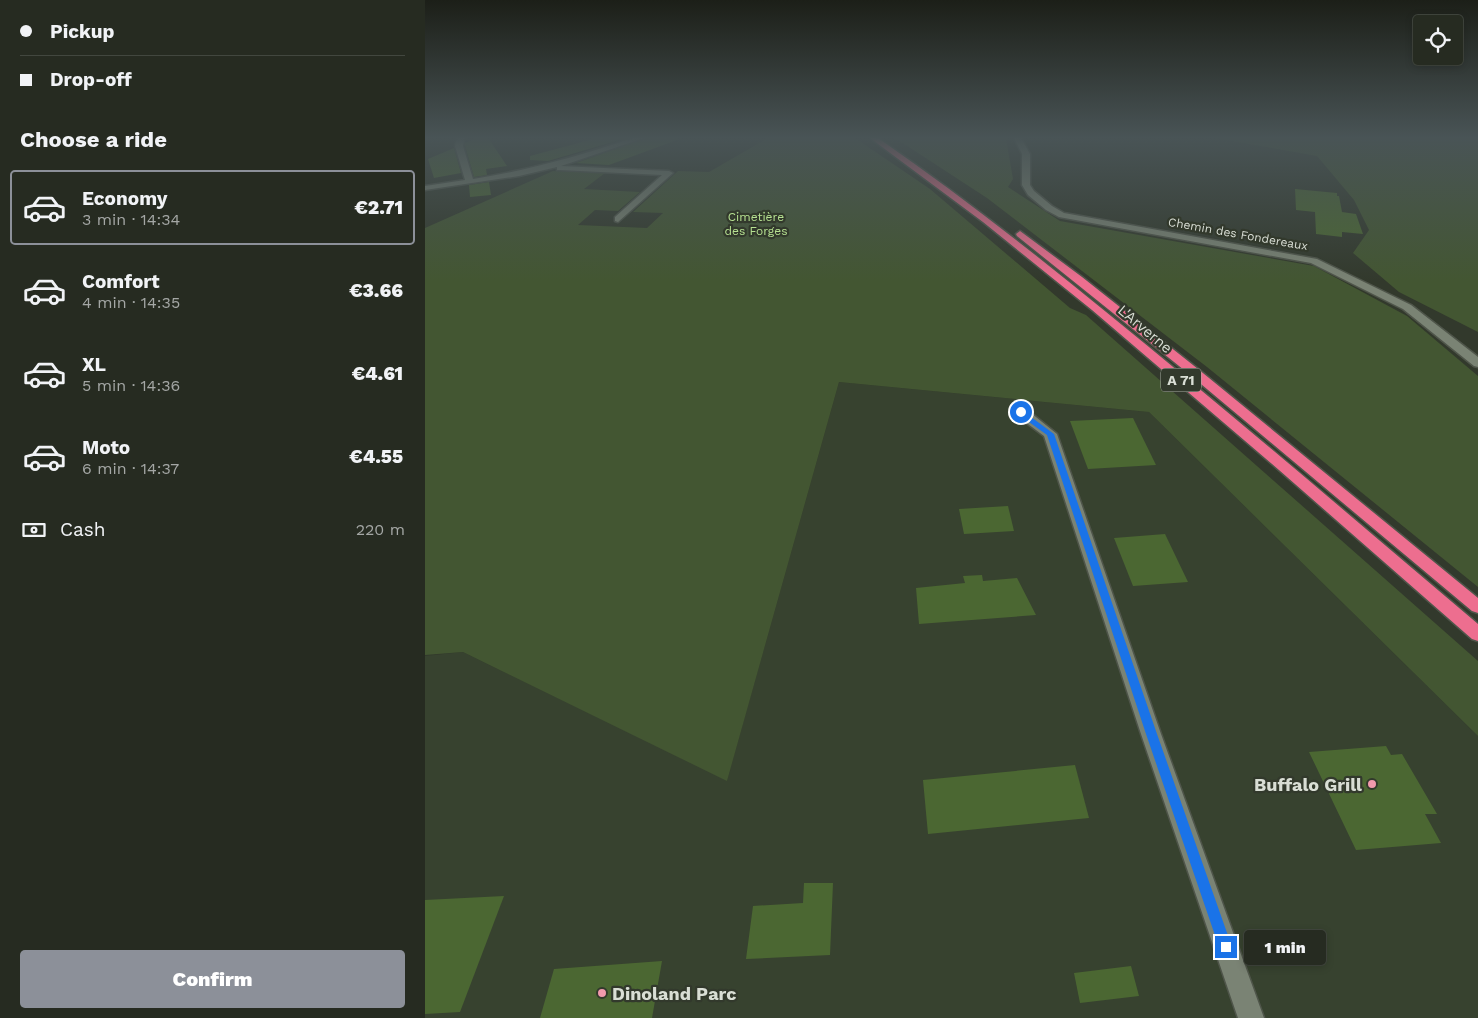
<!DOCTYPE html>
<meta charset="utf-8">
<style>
:root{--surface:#262b21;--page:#2e332a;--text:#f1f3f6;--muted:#a4a7a5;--line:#42473f;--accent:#8c9099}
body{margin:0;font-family:"Work Sans",sans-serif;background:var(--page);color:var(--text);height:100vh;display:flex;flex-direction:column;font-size:19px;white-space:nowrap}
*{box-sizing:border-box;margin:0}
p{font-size:16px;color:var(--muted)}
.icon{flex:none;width:28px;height:28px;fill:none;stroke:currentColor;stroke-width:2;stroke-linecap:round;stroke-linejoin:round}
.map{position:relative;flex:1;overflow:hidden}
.details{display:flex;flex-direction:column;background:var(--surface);width:425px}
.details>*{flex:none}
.banner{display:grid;align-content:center;height:110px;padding:0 20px;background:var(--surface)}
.buttons{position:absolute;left:988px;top:15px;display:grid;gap:10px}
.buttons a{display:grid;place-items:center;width:50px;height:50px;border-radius:5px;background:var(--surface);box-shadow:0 2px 8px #0003,0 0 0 1px var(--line);font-size:25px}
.end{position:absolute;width:22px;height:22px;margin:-11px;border:6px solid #1a73e8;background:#fff;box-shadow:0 0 0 2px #fff}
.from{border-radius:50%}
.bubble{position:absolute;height:35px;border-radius:5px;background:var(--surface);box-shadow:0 2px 8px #0003,0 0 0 1px var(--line);font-size:16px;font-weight:800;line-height:35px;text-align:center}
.banner b{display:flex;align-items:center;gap:18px;height:48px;font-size:19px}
.banner b+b{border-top:1px solid var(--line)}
.banner i{width:12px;height:12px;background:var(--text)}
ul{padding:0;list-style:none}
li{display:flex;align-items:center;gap:15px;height:75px;margin:0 10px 8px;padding:0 10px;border:2px solid transparent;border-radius:5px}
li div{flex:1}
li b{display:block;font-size:19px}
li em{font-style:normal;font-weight:800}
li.active{border-color:var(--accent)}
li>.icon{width:45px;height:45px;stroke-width:1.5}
h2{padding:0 20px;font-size:22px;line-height:60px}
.pay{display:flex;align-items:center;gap:12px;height:55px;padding:0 20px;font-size:19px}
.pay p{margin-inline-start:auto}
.primary-button{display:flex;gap:10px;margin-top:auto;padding:10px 20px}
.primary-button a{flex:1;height:58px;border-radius:5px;background:var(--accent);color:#fff;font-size:20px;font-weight:800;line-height:58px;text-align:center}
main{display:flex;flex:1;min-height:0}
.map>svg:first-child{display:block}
</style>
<main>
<section class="details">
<div class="banner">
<b><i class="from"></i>Pickup</b>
<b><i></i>Drop-off</b>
</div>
<h2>Choose a ride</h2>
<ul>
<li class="active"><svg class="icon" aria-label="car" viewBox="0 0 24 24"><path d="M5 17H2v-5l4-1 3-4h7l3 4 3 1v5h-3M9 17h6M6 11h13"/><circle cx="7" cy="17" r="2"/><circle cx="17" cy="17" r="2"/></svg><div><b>Economy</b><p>3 min · 14:34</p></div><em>€2.71</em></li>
<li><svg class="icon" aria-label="car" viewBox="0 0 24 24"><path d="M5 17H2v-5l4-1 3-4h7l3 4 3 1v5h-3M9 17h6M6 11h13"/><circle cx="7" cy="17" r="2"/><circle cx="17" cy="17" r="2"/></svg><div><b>Comfort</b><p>4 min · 14:35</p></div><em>€3.66</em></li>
<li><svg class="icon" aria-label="car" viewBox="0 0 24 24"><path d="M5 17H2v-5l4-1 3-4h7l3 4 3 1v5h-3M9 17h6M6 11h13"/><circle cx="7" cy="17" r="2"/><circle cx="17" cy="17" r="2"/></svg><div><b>XL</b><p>5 min · 14:36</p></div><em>€4.61</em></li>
<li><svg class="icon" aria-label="car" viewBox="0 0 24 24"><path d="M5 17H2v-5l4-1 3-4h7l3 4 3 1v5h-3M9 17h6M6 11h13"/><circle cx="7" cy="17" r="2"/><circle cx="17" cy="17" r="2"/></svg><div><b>Moto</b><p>6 min · 14:37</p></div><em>€4.55</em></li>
</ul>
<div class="pay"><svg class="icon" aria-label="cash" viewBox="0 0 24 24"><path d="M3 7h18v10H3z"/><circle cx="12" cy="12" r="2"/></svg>Cash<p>220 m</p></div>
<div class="primary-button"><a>Confirm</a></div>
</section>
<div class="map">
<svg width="1053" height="1018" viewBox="0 0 1053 1018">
<rect width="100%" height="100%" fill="#32392c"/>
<!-- built -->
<polygon fill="#37422f" points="414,382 724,412 1053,736 1053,1018 0,1018 0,656 38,652 302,780"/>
<!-- green -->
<g fill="#435632">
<polygon points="343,138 430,138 505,189 645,308 661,315 1053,661 1053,736 724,412 414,382 302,781 38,652 0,655 0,228 128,171 180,173 159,189 215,192 193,211 170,210 153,225 222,228 238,213 208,212 253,171 284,172"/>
<polygon points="470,138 581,138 588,179 583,187 635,221 889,266 982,316 1053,376 1053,587 782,367 562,198"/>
<polygon points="790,138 1053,138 1053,332 974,292 928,253 944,230 929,200 892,156"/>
</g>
<!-- building -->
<g fill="#4b6732">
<polygon points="51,138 64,139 82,166 61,169 62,175 49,177 40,146 40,143"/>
<polygon points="172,138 201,138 123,161 105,160 105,156"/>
<polygon points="221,138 251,138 252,140 184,165 151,163"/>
<polygon points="29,148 36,173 9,178 3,159"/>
<polygon points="64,182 66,195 45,197 44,185"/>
<polygon points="870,189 912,193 912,196 914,196 917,212 931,214 938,234 917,232 917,237 891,234 890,212 871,210"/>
<polygon points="708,418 731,465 663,469 645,421"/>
<polygon points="583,506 589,531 539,534 534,509"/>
<polygon points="740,534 763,582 708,586 689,538"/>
<polygon points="557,575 558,581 592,578 611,615 494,624 491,588 540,583 538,576"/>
<polygon points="961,746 966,755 977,754 1012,814 1000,814 1016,843 931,850 884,752"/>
<polygon points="650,765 664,818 503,834 498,780"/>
<polygon points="379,883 408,883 405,955 321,959 328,906 378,903"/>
<polygon points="79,896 35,1012 0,1014 0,900"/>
<polygon points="237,961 227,1018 115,1018 129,969"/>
<polygon points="706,966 714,996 655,1003 649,973"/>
</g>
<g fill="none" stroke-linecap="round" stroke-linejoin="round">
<!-- minor casing -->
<g stroke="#4f554a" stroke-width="3">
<g id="minor">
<path d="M 32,138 L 39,138 L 38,146 L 48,179 C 105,170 153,156 208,138 L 219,138 L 136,166 L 244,171 L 248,173 L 193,222 L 190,221 L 190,217 L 237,175 L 135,170 L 132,170 L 132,167 L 94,176 L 0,190 L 0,186 L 40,180 L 30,146 Z"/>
<polygon points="589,138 596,138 605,154 605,185 609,191 627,206 639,213 892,259 986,305 1053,357 1053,367 1049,366 978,309 886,263 634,217 621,210 603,195 597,185 597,154"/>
<polygon points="596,408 601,409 632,434 736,734 839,1018 813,1018 716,734 619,436 591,415 590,412"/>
</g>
</g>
<!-- highway casing -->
<g stroke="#4f554a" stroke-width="3">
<g id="highway">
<path d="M 445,138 L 453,138 C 560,212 660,294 759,376 C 858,458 955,541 1053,624 L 1053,641 L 1047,639 L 854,470 L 667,310 L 558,222 Z"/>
<polygon points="595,231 657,277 773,369 1053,598 1053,613 1047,611 764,374 592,236 591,234"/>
</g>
</g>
<!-- minor -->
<use href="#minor" fill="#7a8374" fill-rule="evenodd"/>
<!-- highway -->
<use href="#highway" fill="#ed6e8f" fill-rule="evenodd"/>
</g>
<!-- sky -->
<linearGradient id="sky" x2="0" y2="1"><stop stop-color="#1c1f18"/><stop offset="0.49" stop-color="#495456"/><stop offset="1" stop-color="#495456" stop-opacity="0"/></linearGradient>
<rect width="1053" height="281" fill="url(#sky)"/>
<!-- route -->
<polygon fill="#1a73e8" points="593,411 598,411 629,434 732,734 807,947 805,952 801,954 796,952 794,947 721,734 622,435 593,414"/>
<!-- markers -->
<g fill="#f29aad" stroke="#32392c" stroke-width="2">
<circle cx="947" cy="784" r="5"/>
<circle cx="177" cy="993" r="5"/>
</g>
<g text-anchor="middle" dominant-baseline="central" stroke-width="4.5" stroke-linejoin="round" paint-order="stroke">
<!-- far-park labels -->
<g font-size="12" fill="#b6e191" stroke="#32392c">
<text x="331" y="217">Cimetière<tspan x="331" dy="14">des Forges</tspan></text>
</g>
<!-- far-street labels -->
<g font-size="12" fill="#d9ded5" stroke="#32392c">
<text transform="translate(813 234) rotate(10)">Chemin des Fondereaux</text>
</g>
<!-- shield labels -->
<rect fill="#32392c" stroke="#a7aca2" stroke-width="1" x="736" y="368.5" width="40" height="23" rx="4"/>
<g font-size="14" font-weight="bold" fill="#d9ded5">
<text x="756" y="380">A 71</text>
</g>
<!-- street labels -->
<g font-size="15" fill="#d9ded5" stroke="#32392c">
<text transform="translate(720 329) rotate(40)">L'Arverne</text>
</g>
<!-- near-poi labels -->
<g font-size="18" font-weight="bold" fill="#d9ded5" stroke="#32392c" text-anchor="end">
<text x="937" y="784">Buffalo Grill</text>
<text x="187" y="993" text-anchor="start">Dinoland Parc</text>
</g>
</g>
</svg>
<div class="buttons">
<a><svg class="icon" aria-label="locate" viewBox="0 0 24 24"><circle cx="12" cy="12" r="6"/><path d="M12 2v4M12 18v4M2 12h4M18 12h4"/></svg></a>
</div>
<i class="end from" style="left:596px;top:412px"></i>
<i class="end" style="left:801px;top:947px"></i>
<div class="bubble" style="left:819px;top:930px;width:82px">1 min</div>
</div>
</main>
